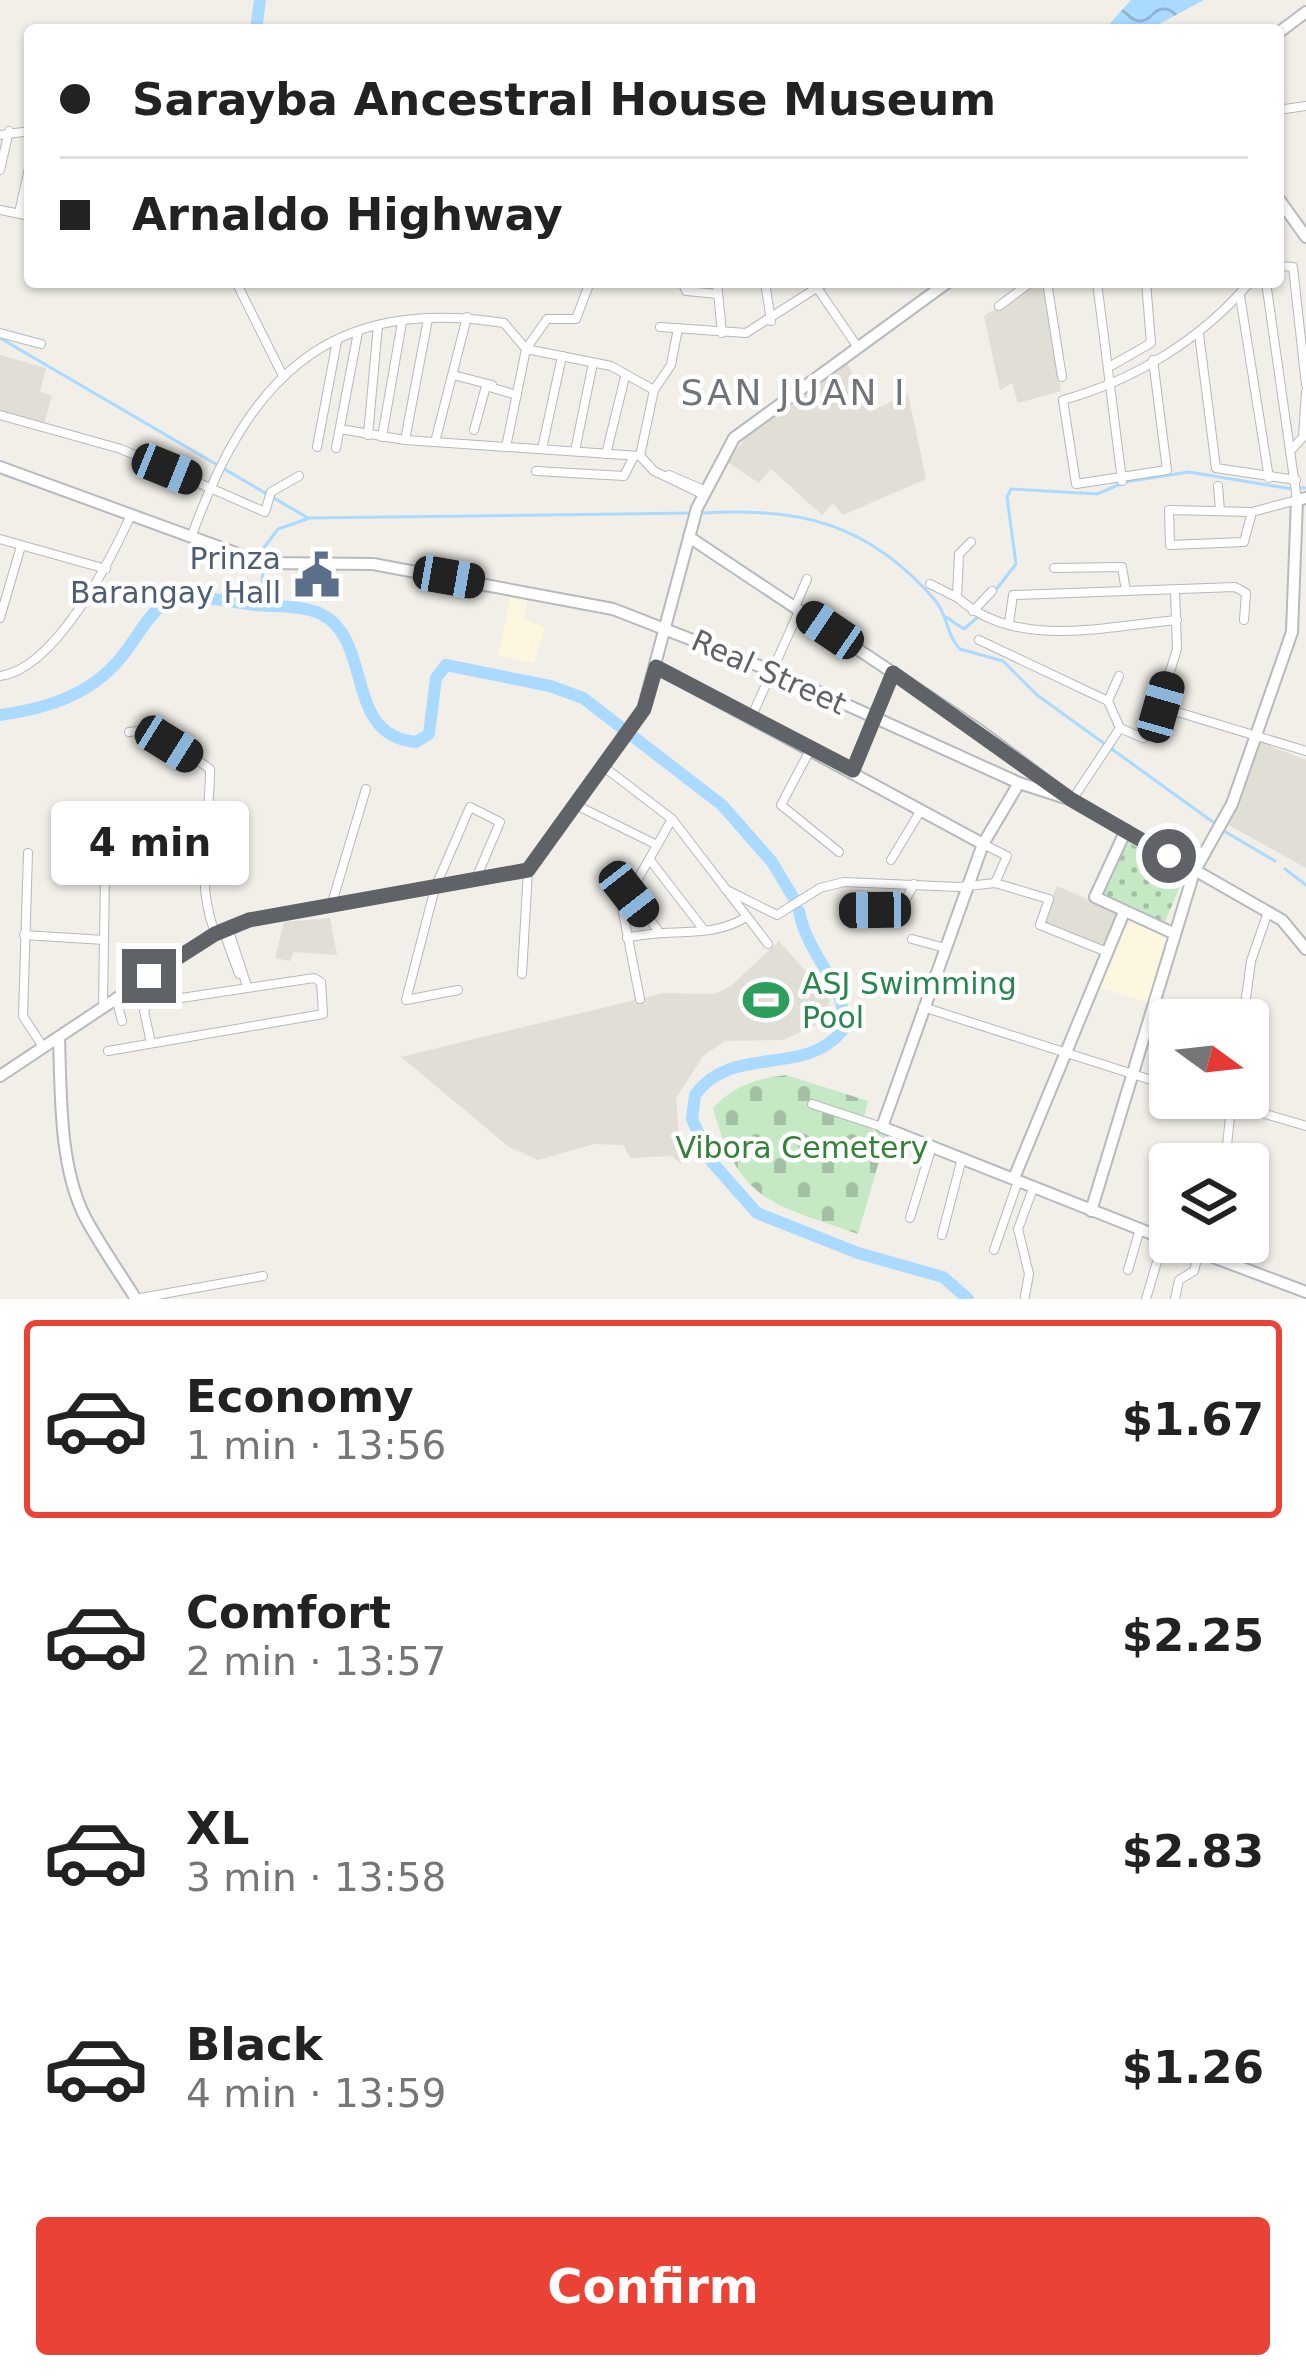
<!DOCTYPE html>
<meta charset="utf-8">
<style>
:root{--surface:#fff;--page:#f6f6f6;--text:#222;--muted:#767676;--line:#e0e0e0;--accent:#ea4335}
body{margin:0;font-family:"DejaVu Sans",sans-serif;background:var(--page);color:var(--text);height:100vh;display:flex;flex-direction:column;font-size:45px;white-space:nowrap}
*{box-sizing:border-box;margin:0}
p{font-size:39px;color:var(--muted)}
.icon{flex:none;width:66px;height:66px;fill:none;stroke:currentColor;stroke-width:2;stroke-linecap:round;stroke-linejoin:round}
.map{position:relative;height:1299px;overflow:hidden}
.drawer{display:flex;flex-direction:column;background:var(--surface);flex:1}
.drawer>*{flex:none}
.hud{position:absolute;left:24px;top:24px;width:1260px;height:264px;border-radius:12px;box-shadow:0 3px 9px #0004;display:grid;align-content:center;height:264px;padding:0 36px;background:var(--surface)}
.needle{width:78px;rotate:105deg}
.tools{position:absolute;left:1149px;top:999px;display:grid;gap:24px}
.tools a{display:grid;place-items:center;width:120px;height:120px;border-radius:12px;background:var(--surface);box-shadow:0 3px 9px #0004;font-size:60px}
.end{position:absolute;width:54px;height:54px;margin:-27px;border:15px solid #5f6368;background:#fff;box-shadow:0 0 0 6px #fff}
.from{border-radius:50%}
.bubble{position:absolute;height:84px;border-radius:12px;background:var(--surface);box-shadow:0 3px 9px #0004;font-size:39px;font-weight:600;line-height:84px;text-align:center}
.car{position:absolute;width:36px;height:72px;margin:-36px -18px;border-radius:15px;box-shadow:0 0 9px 3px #0007;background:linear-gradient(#222 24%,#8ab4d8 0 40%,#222 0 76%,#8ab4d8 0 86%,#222 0)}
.hud b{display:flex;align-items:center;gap:42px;height:114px;font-size:45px}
.hud b+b{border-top:3px solid var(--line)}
.hud i{width:30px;height:30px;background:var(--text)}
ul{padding:21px 0 0;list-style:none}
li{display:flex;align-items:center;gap:36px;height:198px;margin:0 24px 18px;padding:0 12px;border:6px solid transparent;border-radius:12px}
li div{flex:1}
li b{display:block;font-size:45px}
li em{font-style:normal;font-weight:600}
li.active{border-color:var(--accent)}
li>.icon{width:108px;height:108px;stroke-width:1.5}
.cta{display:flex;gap:24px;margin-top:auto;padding:24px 36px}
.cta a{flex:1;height:138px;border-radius:12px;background:var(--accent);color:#fff;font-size:48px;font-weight:600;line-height:138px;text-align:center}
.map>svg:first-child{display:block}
</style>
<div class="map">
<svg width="1306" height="1299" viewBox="0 0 1306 1299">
<defs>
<pattern id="cemetery-stones" width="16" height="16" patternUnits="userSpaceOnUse" patternTransform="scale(3)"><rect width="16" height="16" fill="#c5e8c5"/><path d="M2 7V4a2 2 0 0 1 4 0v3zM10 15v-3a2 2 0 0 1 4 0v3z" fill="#a3c0a4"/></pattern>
<pattern id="park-dots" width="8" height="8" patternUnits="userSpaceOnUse" patternTransform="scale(3)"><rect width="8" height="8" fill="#c5e8c5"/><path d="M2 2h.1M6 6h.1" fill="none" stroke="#a3c0a4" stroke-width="1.8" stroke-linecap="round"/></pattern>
<pattern id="water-waves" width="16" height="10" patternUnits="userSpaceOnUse" patternTransform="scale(3)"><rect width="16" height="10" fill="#aadaff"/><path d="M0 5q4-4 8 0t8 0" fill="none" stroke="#8eb4d2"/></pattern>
</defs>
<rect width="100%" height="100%" fill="#f1efe8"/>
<!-- commercial -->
<g fill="#fef7e0">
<polygon points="511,595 528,599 523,619 545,627 534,663 498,656"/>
<polygon points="1132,923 1164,934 1170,946 1153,1004 1097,987 1118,931"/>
</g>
<!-- education -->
<g fill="#e1ded6">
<polygon points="1036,282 1045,282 1061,391 1018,403 1012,383 1000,390 984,316"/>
<polygon points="0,355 46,368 40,392 52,396 44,424 0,412"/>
<polygon points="847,362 869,412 908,394 926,479 843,515 833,503 822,515 771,469 759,483 727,462 745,438"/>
<polygon points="1260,742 1306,760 1306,868 1227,824"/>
<polygon points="1057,886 1120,913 1104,951 1041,924"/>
<polygon points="330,918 337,955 294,952 290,961 275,958 284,922"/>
<polygon points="779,941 830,999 824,1021 783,1040 725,1041 703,1056 676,1098 681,1164 672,1156 630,1158 623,1145 595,1144 538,1160 509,1147 401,1057 663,993 715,994 731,986"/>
</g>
<!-- cemetery -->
<path fill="url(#cemetery-stones)" d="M 786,1075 L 868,1101 L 862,1124 L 886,1137 L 858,1234 C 774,1204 739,1204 713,1108 C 735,1085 755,1079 786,1075 Z"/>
<!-- park -->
<polygon fill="url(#park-dots)" points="1124,839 1184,877 1164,924 1100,899 1100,884 1109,884 1120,859 1115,852"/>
<!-- water -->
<polygon fill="url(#water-waves)" points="1131,0 1204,0 1148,30 1104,30"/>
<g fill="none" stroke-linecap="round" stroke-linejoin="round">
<!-- stream -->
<g stroke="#aadaff" stroke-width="3">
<polyline points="0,338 308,518 693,513"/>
<polyline points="1299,488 1306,488"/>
<path d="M 703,513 C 800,507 868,523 935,600 C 948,615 946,635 960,649 L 1003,661 L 1037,695 L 1217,825"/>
<polyline points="995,591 1016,564 1007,497 1011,489 1097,494 1125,482 1189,472 1292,489"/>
<polyline points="262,606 263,549 278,529 307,519"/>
<polyline points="946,617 964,629 978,617"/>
<polyline points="1224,831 1275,861"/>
<polyline points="1285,869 1306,885"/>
</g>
<!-- river -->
<g stroke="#aadaff" stroke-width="12">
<polyline points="256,30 260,0"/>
<path d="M 0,715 C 50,708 96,693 126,651 C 140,633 150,611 170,600 C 197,593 228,602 255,605 C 276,607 302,605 321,614 C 374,640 343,736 416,742 L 429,734 L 436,678 L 446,665 L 550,686 L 583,698 L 722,805 L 772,862 L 793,897"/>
<path d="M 799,911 C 807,957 852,990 842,1031 C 804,1078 732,1043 695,1095 L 692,1119 L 712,1162 L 757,1213 L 858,1253 L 943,1277 L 968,1299"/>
</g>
<!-- street casing -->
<g stroke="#b5b8bc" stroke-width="10">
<g id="street">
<polyline points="1278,110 1306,106"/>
<polyline points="0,135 30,131"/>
<polyline points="0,170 9,131"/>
<polyline points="0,210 30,216"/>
<polyline points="19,213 30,164"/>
<polyline points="1278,266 1293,267 1306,385"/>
<polyline points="236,282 282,374"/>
<polyline points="682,282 686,291 718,294"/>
<polyline points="717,282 722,333"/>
<polyline points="765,282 771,321"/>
<polyline points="813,282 857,346"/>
<polyline points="1047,282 1062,377"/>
<polyline points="1097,282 1122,481"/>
<polyline points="1240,296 1269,478"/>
<polyline points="999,306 1031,282"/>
<polyline points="660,327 746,333 826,282"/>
<polyline points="0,333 41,344"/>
<polyline points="1199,334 1216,468 1296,480"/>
<path d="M 1153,360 L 1167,470 L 1076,484 L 1063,400 C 1135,380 1202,339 1250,282"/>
<polyline points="1109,367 1151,343 1146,282"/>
<polyline points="453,375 492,385"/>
<polyline points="0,415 121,449 265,512 271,492 299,476"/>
<polyline points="340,429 405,440 640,456 654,471 702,494"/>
<polyline points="474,430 486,386 517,395"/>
<polyline points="368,435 378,325"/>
<polyline points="382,437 402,322"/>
<polyline points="405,440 428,319"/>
<polyline points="435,442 467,317"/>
<polyline points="317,447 337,341"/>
<polyline points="506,447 526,349 547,319 576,319 590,282"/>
<polyline points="336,448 358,332"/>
<polyline points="542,449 562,356"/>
<polyline points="1292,449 1303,437 1306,392"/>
<polyline points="575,451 593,363"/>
<polyline points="606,454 625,377"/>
<polyline points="640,456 654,390 671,365 678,328"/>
<polyline points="536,471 624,476 634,456"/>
<polyline points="669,475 704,490"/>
<polyline points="1218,486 1220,511"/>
<polyline points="1252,512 1244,542 1170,545 1169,510 1252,512 1297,500 1266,282"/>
<path d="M 192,535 C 248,379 328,295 504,323 L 526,349 L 611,366 L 654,390"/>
<polyline points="0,539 106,569"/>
<path d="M 971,542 L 959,554 L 957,597 C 1015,651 1106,626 1177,620"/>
<polyline points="1054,568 1122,567 1126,591"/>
<polyline points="930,584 956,597"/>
<polyline points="795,607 807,579"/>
<polyline points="973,611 992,591"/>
<polyline points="0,618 21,546"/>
<polyline points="1009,623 1013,595 1235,587 1246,593 1244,620"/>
<polyline points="979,640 1108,701"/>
<path d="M 0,676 C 55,669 110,561 131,515"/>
<polyline points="1119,676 1108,701 1120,728"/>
<polyline points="1161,707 1306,751"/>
<polyline points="751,718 799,611"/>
<path d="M 129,732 L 153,729 L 210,769 C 210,827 194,878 215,933"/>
<polyline points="810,750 781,805 839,852"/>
<polyline points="604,767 672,819 768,944"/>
<polyline points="853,770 893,673"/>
<polyline points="1072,800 1120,728 1143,738 1151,733 1177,649 1175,590"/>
<polyline points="578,806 657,845"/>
<polyline points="983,844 1007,856 995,883"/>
<polyline points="28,853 23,1016 43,1047"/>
<polyline points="650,860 704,930"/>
<polyline points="891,860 921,810"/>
<polyline points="725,889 777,915 820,888 844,882 959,887 995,883 1049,899 1040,925 1107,952"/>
<polyline points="629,894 657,929"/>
<polyline points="331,906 366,789"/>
<polyline points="849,911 900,910 914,884"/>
<polyline points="228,928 247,986"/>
<polyline points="223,930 239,974"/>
<polyline points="24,935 104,940"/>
<path d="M 627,938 C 667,927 711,940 746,917"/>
<polyline points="912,939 945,948"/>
<polyline points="522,974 528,870"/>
<polyline points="458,990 406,1000 435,888 470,807 500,822 475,881"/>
<polyline points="116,998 122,1021"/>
<polyline points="640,999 622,907 672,819"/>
<polyline points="103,1006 105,873"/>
<polyline points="923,1007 1170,1086"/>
<polyline points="1243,1020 1251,961 1268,912"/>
<polyline points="108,1051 323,1014 321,982 314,978 148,1003 144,1011 151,1043"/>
<polyline points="1211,1098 1306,1126"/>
<polyline points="812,1104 882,1127"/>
<polyline points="1225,1164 1232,1098"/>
<polyline points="910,1218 932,1146"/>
<polyline points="942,1235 962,1158"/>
<polyline points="994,1250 1018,1181"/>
<polyline points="1128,1270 1140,1229"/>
<polyline points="1025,1296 1029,1274 1018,1229 1034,1186"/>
<polyline points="135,1299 263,1276"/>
<polyline points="1146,1299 1164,1238"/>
<polyline points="1175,1299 1179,1280 1194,1271 1199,1252"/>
</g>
</g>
<!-- secondary casing -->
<g stroke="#b6babf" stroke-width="14">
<g id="secondary">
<polyline points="1278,33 1306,12"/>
<polyline points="1278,198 1306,237"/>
<polyline points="0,467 263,563 373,564 613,609 772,671 1019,783 1072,800"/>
<polyline points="689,537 979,730 1072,800 1282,920 1306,949"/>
<polyline points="656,667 983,844"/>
<polyline points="1019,783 983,844 882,1127 1170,1241"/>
<polyline points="1126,830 1095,897 1175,934"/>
<path d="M 59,1038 C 61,1094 59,1166 85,1217 C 100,1245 119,1272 136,1299"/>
<polyline points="0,1076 215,933 249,920 528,870 643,709 697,508 734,438 948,282"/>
<polyline points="1014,1178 1124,912"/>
<polyline points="1091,1211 1194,872 1232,804 1292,632 1297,500 1306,498"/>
<polyline points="1173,1242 1306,1292"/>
</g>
</g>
<!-- street -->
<use href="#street" stroke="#fff" stroke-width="8"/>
<!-- secondary -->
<use href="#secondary" stroke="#fff" stroke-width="10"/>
</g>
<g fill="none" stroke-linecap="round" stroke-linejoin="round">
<!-- route -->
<polyline stroke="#5f6368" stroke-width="15" points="149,976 215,934 249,920 528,870 644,709 656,667 853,770 893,673 1072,800 1169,856"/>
</g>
<!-- icons -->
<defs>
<g id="civic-bare" transform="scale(3.6)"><path d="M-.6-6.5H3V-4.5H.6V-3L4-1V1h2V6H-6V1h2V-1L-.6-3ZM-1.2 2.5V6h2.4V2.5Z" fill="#5c6f8a" stroke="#fff" stroke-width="2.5" paint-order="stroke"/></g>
<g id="stadium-bare" transform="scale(3.6)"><path d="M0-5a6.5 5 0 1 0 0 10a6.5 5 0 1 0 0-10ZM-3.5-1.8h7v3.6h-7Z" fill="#2e9e5b" stroke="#fff" stroke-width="2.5" paint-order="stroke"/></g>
</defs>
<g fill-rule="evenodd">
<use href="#civic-bare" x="317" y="575"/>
<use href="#stadium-bare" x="766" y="1000"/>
</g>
<g text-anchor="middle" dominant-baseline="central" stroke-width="9" stroke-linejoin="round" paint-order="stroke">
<!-- service labels -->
<g font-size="30" fill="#4e5e75" stroke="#fff" text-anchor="end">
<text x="281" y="558">Prinza<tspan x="281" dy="34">Barangay Hall</tspan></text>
</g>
<!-- street labels -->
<g font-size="30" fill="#5f6368" stroke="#fff">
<text transform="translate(769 672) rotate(24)">Real Street</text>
</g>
<!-- leisure labels -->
<g font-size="30" fill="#27864d" stroke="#fff" text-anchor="start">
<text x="802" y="983">ASJ Swimming<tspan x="802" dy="34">Pool</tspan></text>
</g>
<!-- park labels -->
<g font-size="30" fill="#348238" stroke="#fff">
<text x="802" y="1147">Vibora Cemetery</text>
</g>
<!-- quarter labels -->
<g font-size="36" letter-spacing="3" fill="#70757a" stroke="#fff">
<text x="794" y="392">SAN JUAN I</text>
</g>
</g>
</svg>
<div class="tools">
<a><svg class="needle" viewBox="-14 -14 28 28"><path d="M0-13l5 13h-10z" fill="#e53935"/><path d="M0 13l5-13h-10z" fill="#767676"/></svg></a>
<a><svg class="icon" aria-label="layers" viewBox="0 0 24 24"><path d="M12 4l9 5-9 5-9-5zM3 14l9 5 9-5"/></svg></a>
</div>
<i class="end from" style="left:1169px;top:856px"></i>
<i class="end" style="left:149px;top:976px"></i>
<div class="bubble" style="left:51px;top:801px;width:198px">4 min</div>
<i class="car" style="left:167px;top:469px;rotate:112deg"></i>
<i class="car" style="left:449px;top:577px;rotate:100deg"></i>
<i class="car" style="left:830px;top:630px;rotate:304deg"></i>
<i class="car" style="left:1161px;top:707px;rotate:16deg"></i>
<i class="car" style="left:169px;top:744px;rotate:122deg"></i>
<i class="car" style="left:629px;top:894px;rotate:142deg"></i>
<i class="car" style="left:875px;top:910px;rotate:269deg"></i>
<div class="hud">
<b><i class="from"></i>Sarayba Ancestral House Museum</b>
<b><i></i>Arnaldo Highway</b>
</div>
</div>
<section class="drawer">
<ul>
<li class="active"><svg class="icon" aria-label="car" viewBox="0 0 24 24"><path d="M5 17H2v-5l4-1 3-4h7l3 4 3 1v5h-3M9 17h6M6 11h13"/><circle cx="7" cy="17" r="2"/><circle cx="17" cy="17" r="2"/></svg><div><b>Economy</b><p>1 min · 13:56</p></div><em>$1.67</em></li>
<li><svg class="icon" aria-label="car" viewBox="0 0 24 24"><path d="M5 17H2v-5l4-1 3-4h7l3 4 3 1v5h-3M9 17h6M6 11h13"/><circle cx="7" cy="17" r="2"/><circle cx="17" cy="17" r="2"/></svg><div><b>Comfort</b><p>2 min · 13:57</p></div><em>$2.25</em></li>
<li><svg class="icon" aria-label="car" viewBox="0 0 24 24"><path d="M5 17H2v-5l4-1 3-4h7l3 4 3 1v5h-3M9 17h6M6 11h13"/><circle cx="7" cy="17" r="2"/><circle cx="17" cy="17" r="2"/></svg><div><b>XL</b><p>3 min · 13:58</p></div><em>$2.83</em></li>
<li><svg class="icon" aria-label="car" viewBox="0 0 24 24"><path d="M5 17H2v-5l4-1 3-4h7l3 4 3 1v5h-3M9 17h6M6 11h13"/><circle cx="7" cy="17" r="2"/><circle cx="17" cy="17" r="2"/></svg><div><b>Black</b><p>4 min · 13:59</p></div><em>$1.26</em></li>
</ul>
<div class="cta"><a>Confirm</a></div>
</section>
